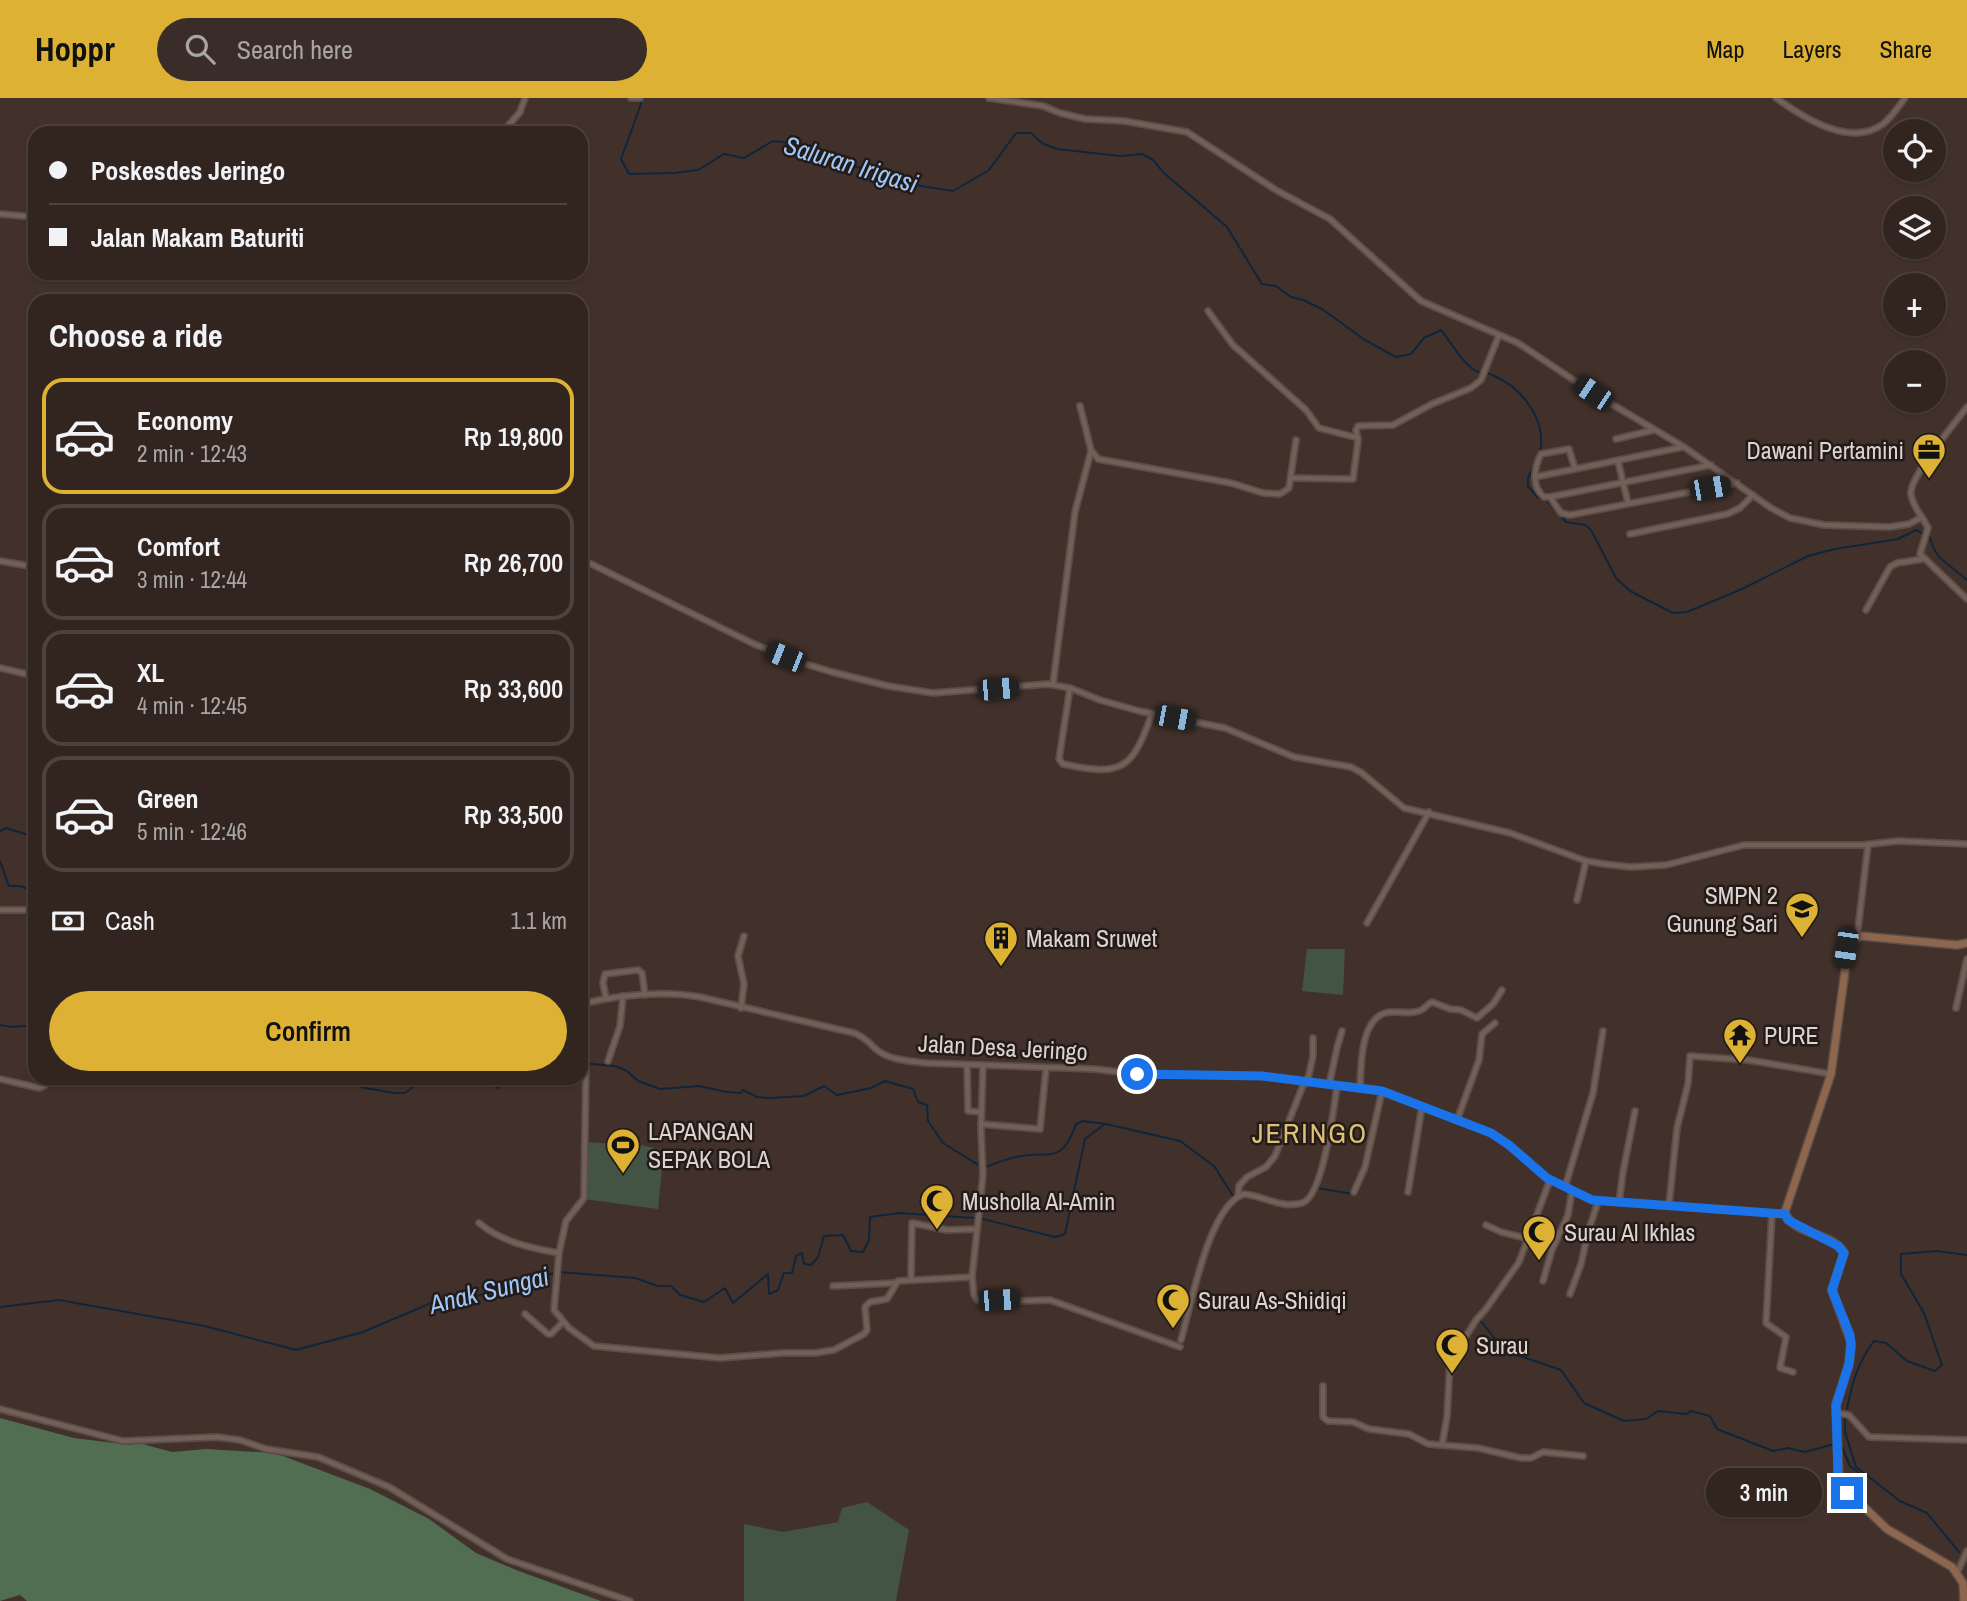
<!DOCTYPE html>
<meta charset="utf-8">
<style>
:root{--surface:#322520;--page:#3a2d29;--text:#f1f3f6;--muted:#a8a5a5;--line:#4d423e;--accent:#ddb133}
body{margin:0;font-family:"Archivo Narrow",sans-serif;background:var(--page);color:var(--text);height:100vh;display:flex;flex-direction:column;font-size:26px;white-space:nowrap}
*{box-sizing:border-box;margin:0}
p{font-size:23px;color:var(--muted)}
.icon{flex:none;width:38px;height:38px;fill:none;stroke:currentColor;stroke-width:2;stroke-linecap:round;stroke-linejoin:round}
.map{position:relative;flex:1;overflow:hidden}
.drawer{position:absolute;left:28px;top:196px;width:560px;height:791px;display:flex;flex-direction:column;background:var(--surface);border-radius:21px;box-shadow:0 2px 5px #0004,0 0 0 2px var(--line)}
.drawer>*{flex:none}
.top-card{position:absolute;left:28px;top:28px;width:560px;height:154px;border-radius:21px;box-shadow:0 2px 5px #0004,0 0 0 2px var(--line);display:grid;align-content:center;height:154px;padding:0 21px;background:var(--surface)}
.tools{position:absolute;left:1883px;top:21px;display:grid;gap:14px}
.tools a{display:grid;place-items:center;width:63px;height:63px;border-radius:50%;background:var(--surface);box-shadow:0 2px 5px #0004,0 0 0 2px var(--line);font-size:35px}
.end{position:absolute;width:32px;height:32px;margin:-16px;border:9px solid #1a73e8;background:#fff;box-shadow:0 0 0 4px #fff}
.from{border-radius:50%}
.bubble{position:absolute;height:49px;border-radius:24px;background:var(--surface);box-shadow:0 2px 5px #0004,0 0 0 2px var(--line);font-size:23px;font-weight:600;line-height:49px;text-align:center}
.car{position:absolute;width:21px;height:42px;margin:-21px -10px;border-radius:9px;box-shadow:0 0 5px 2px #0007;background:linear-gradient(#222 24%,#8ab4d8 0 40%,#222 0 76%,#8ab4d8 0 86%,#222 0)}
.top-card b{display:flex;align-items:center;gap:24px;height:66px;font-size:26px}
.top-card b+b{border-top:2px solid var(--line)}
.top-card i{width:18px;height:18px;background:var(--text)}
ul{padding:0;list-style:none}
li{display:flex;align-items:center;gap:21px;height:116px;margin:0 14px 10px;padding:0 7px;border:4px solid var(--line);border-radius:21px}
li div{flex:1}
li b{display:block;font-size:26px}
li em{font-style:normal;font-weight:600}
li.selected{border-color:var(--accent)}
li>.icon{width:63px;height:63px;stroke-width:1.5}
h2{padding:0 21px;font-size:32px;line-height:84px}
.pay{display:flex;align-items:center;gap:18px;height:77px;padding:0 21px;font-size:26px}
.pay p{margin-inline-start:auto}
.action{display:flex;gap:14px;margin-top:auto;padding:14px 21px}
.action a{flex:1;height:80px;border-radius:42px;background:var(--accent);color:#111;font-size:28px;font-weight:600;line-height:80px;text-align:center}
header{display:flex;align-items:center;gap:42px;box-sizing:border-box;height:98px;padding:0 35px;background:var(--accent);color:#111}
header strong{font-size:33px}
nav{display:flex;gap:38px;margin-inline-start:auto;font-size:24px}
.search{width:490px;height:63px;background:var(--page);display:flex;align-items:center;gap:18px;box-sizing:border-box;padding:0 24px;border-radius:38px;color:var(--muted);font-size:26px}
.map>svg:first-child{display:block}
</style>
<header>
<strong>Hoppr</strong>
<div class="search"><svg class="icon" aria-label="search" viewBox="0 0 24 24"><circle cx="10" cy="10" r="6"/><path d="M15 15l6 6"/></svg>Search here</div>
<nav><a>Map</a><a>Layers</a><a>Share</a></nav>
</header>
<div class="map">
<svg width="1967" height="1503" viewBox="0 0 1967 1503">
<rect width="100%" height="100%" fill="#42312b"/>
<!-- green -->
<g fill="#435444">
<polygon points="1307,851 1345,851 1343,897 1302,893"/>
<polygon points="622,1043 664,1052 658,1111 584,1101 586,1044 618,1046"/>
<polygon points="867,1404 909,1432 896,1503 744,1503 744,1426 783,1434 838,1424 842,1410"/>
</g>
<!-- forest -->
<polygon fill="#516d52" points="0,1320 74,1340 130,1347 135,1344 172,1354 206,1351 275,1355 370,1391 429,1421 476,1455 516,1472 601,1503 27,1503 20,1497 0,1503"/>
<g fill="none" stroke-linecap="round" stroke-linejoin="round">
<!-- stream -->
<g stroke="#0e253c" stroke-width="2">
<path d="M 639,1 L 641,6 L 621,61 L 629,76 L 674,75 L 698,72 L 724,56 L 744,60 L 773,43 L 799,46 L 817,60 L 856,69 L 889,73 L 921,88 L 953,93 L 989,72 L 1016,35 L 1031,35 L 1042,45 L 1057,51 L 1120,58 L 1142,56 L 1153,62 L 1164,75 L 1227,129 L 1262,186 L 1276,188 L 1291,199 L 1303,202 L 1322,211 L 1365,242 L 1396,259 L 1411,256 L 1424,240 L 1441,232 C 1451,244 1462,265 1476,273 C 1481,276 1488,274 1492,277 C 1522,289 1547,322 1540,354"/>
<polyline points="1535,365 1528,380 1528,388 1537,399 1546,401 1566,424 1585,427 1591,432 1616,480 1630,493 1673,515 1687,514 1742,491 1808,458 1835,451 1898,441 1916,432 1924,436"/>
<polyline points="1929,438 1934,451 1940,460 1967,482"/>
<polyline points="0,733 6,730 35,739"/>
<polyline points="0,763 9,788 20,788 35,794"/>
<polyline points="0,927 11,929 35,927"/>
<polyline points="581,965 615,968 627,973 638,983 660,991 699,988 727,994 740,995 743,992 757,999 770,1000 804,998 824,988 837,997 871,990 885,983 913,991 918,1004 927,1007 928,1023 943,1045 980,1068"/>
<polyline points="346,980 347,983 365,990 395,995 405,995 413,989 435,980"/>
<polyline points="494,980 497,990 503,983 511,980"/>
<path d="M 985,1069 C 995,1066 1005,1061 1016,1059 C 1050,1051 1061,1069 1076,1026 L 1083,1023 L 1106,1026 L 1180,1043 L 1214,1068 L 1233,1098"/>
<polyline points="1317,1090 1353,1096"/>
<polyline points="979,1120 1055,1139 1065,1136 1085,1041 1105,1026"/>
<polyline points="560,1174 635,1180 658,1188 671,1188 680,1197 704,1204 725,1190 733,1205 768,1176 769,1196 778,1192 784,1175 792,1175 796,1158 802,1155 804,1166 811,1167 818,1159 824,1138 843,1137 851,1153 863,1154 869,1142 870,1119 899,1115 975,1120"/>
<polyline points="0,1209 59,1202 205,1228 296,1252 363,1234 436,1203 467,1201 554,1175"/>
<polyline points="1480,1222 1496,1242 1511,1255 1561,1272 1584,1305 1624,1323 1646,1321 1658,1313 1687,1316 1690,1313 1710,1318 1717,1331 1773,1353 1788,1350 1805,1354 1834,1346"/>
<path d="M 1847,1311 C 1852,1285 1858,1264 1874,1243 L 1886,1245 L 1907,1263 L 1935,1273 L 1942,1267 L 1924,1215 L 1901,1176 L 1901,1156 L 1937,1153 L 1967,1157"/>
<polyline points="1845,1318 1845,1334 1856,1369 1900,1403 1927,1415 1959,1454"/>
<polyline points="1842,1349 1850,1368 1863,1378"/>
</g>
<!-- street casing -->
<g stroke="#5b4d48" stroke-width="8">
<g id="street">
<polyline points="631,0 640,0"/>
<polyline points="989,0 1043,8 1060,15 1085,21 1124,23 1187,34 1276,92 1330,121 1421,203 1518,245 1593,295 1684,349 1771,410 1790,420 1824,427 1889,429 1909,426 1922,419"/>
<path d="M 1776,0 C 1804,20 1850,50 1883,26 C 1892,19 1898,9 1905,0"/>
<polyline points="502,35 520,14 525,0"/>
<polyline points="0,116 35,119"/>
<polyline points="1208,213 1233,247 1306,312 1319,330 1358,340"/>
<polyline points="1080,308 1091,352 1098,361 1231,385 1263,395 1280,396 1289,390 1296,342"/>
<path d="M 1967,309 C 1955,325 1909,379 1911,396 C 1913,410 1922,417 1928,430 L 1920,456 L 1967,501"/>
<polyline points="1616,341 1654,332"/>
<path d="M 1683,349 L 1575,371 L 1569,351 L 1541,356 C 1534,370 1531,388 1544,399 L 1550,399 L 1561,415 L 1570,417 L 1737,385"/>
<polyline points="1618,363 1628,405"/>
<polyline points="1535,379 1575,371"/>
<polyline points="1291,380 1353,381 1358,343 1356,332 1358,328 1393,327 1432,306 1471,290 1481,282 1499,237"/>
<polyline points="1550,399 1711,367"/>
<polyline points="1630,436 1727,416 1740,410 1753,397"/>
<polyline points="581,461 754,546 799,564 832,574 888,588 933,595 1048,586 1070,590 1100,602 1139,613 1225,630 1294,659 1351,669 1362,675 1404,710 1510,735 1586,763 1604,766 1630,769 1666,767 1744,747 1862,747 1898,743 1967,746"/>
<polyline points="0,463 35,469"/>
<polyline points="1866,512 1890,469 1897,465 1923,461"/>
<polyline points="0,570 35,578"/>
<polyline points="1053,586 1075,414 1091,353"/>
<path d="M 1070,590 L 1059,661 L 1063,666 C 1123,679 1132,671 1152,616"/>
<polyline points="1577,802 1586,763"/>
<polyline points="0,812 35,812"/>
<polyline points="1367,825 1429,714"/>
<polyline points="1857,839 1868,747"/>
<polyline points="606,900 603,885 605,876 638,872 642,875 645,897"/>
<path d="M 581,906 C 619,897 661,892 700,899 L 854,935 C 865,939 869,945 877,952 C 889,962 910,963 926,965 L 1094,971 L 1137,976 L 1262,978 L 1378,992 L 1491,1035 L 1509,1047 L 1547,1080 L 1596,1103 L 1785,1116"/>
<polyline points="741,910 744,886 738,858 744,838"/>
<polyline points="1956,910 1967,861"/>
<polyline points="608,963 620,928 623,898"/>
<polyline points="967,967 968,1013 981,1014"/>
<polyline points="586,968 584,1100 566,1123 559,1155 554,1212 569,1230 594,1248 720,1260 783,1255 815,1255 834,1252 864,1236 867,1232 865,1209 870,1204 887,1201 898,1183 972,1179 983,1077 981,1031 983,968"/>
<polyline points="0,981 39,990 44,988 52,980"/>
<polyline points="1307,985 1313,958 1313,940"/>
<polyline points="1329,987 1337,950 1342,933"/>
<path d="M 1360,990 C 1361,969 1360,923 1385,915 C 1396,912 1408,917 1419,913 C 1424,912 1427,906 1432,904 L 1450,911 L 1461,912 L 1477,920 L 1493,906 L 1502,892"/>
<polyline points="1457,1022 1479,962 1482,936 1495,925"/>
<polyline points="981,1026 1040,1031 1046,971"/>
<polyline points="1565,1089 1593,995 1603,933"/>
<polyline points="1354,1094 1365,1069 1382,993"/>
<polyline points="1408,1094 1422,1008"/>
<polyline points="1238,1098 1239,1088 1247,1079 1266,1069 1275,1058 1304,985"/>
<polyline points="1619,1105 1623,1074 1635,1013"/>
<polyline points="1669,1107 1677,1030 1688,986 1690,958 1748,962 1831,976"/>
<polyline points="1772,1115 1766,1225 1786,1239 1780,1270 1793,1274"/>
<path d="M 479,1125 C 502,1144 530,1150 559,1155"/>
<polyline points="1486,1127 1501,1134 1529,1141"/>
<polyline points="972,1179 974,1197 977,1202 984,1204 1050,1202 1180,1249"/>
<polyline points="911,1181 912,1125 947,1132 976,1131"/>
<polyline points="1543,1183 1552,1152 1568,1117 1572,1092"/>
<polyline points="833,1188 895,1185"/>
<polyline points="1570,1196 1581,1166 1588,1134 1598,1104"/>
<polyline points="525,1216 548,1236 551,1236 563,1224"/>
<path d="M 1181,1242 C 1191,1209 1208,1108 1244,1096 C 1264,1098 1281,1111 1302,1105 C 1323,1099 1334,1009 1337,988"/>
<polyline points="1323,1288 1323,1319 1328,1323 1353,1324 1369,1331 1409,1336 1428,1346 1478,1350 1521,1360 1531,1360 1543,1354 1583,1358"/>
<polyline points="0,1311 123,1343 217,1339 240,1342 266,1351 318,1359 389,1389 507,1461 630,1503"/>
<polyline points="1836,1315 1849,1317 1869,1339 1967,1342"/>
<polyline points="1442,1347 1447,1319 1450,1264 1476,1222 1486,1211 1519,1164 1550,1082"/>
<polyline points="1957,1475 1967,1453"/>
</g>
</g>
<!-- secondary casing -->
<g stroke="#5b4d48" stroke-width="10">
<path id="secondary" d="M 1964,1503 L 1963,1485 L 1952,1469 L 1887,1431 L 1839,1385 L 1836,1307 L 1849,1266 L 1851,1244 L 1832,1192 L 1844,1155 C 1833,1134 1791,1137 1785,1114 L 1831,976 L 1849,844 L 1861,838 L 1957,847 L 1967,845"/>
</g>
<!-- street -->
<use href="#street" stroke="#725f58" stroke-width="4.5"/>
<!-- secondary -->
<use href="#secondary" stroke="#8e664e" stroke-width="7"/>
</g>
<g fill="none" stroke-linecap="round" stroke-linejoin="round">
<!-- route -->
<polyline stroke="#1a73e8" stroke-width="9" points="1137,976 1262,978 1382,993 1491,1035 1509,1047 1547,1080 1592,1102 1785,1116 1788,1122 1838,1148 1844,1155 1832,1192 1850,1237 1851,1249 1849,1266 1836,1307 1838,1379 1841,1388 1847,1395"/>
</g>
<!-- icons -->
<defs>
<g id="office-pin" transform="scale(1.75)"><path d="M0 17L-7.5 6A9.5 9.5 0 1 1 7.5 6Z" fill="#ddb133" stroke="#231b18"/><path d="M-6-3h4V-5.5h4V-3h4V5H-6ZM-1-4.5V-3h2v-1.5ZM-6 0V1H6V0Z" fill="#111"/></g>
<g id="school-pin" transform="scale(1.75)"><path d="M0 17L-7.5 6A9.5 9.5 0 1 1 7.5 6Z" fill="#ddb133" stroke="#231b18"/><path d="M0-5L7-2L0 1L-7-2ZM-4 1L0 2.5L4 1V4Q0 6-4 4Z" fill="#111"/></g>
<g id="building-pin" transform="scale(1.75)"><path d="M0 17L-7.5 6A9.5 9.5 0 1 1 7.5 6Z" fill="#ddb133" stroke="#231b18"/><path d="M-4-6H4V6H1V3H-1V6H-4ZM-2.5-4.3h1.7v1.8h-1.7ZM.8-4.3h1.7v1.8H.8ZM-2.5-1h1.7V.8h-1.7ZM.8-1h1.7V.8H.8Z" fill="#111"/></g>
<g id="temple-pin" transform="scale(1.75)"><path d="M0 17L-7.5 6A9.5 9.5 0 1 1 7.5 6Z" fill="#ddb133" stroke="#231b18"/><path d="M0-6L5-2H3V0L6.5 2.5H4V6H1.5V3h-3V6H-4V2.5H-6.5L-3 0V-2H-5Z" fill="#111"/></g>
<g id="stadium-pin" transform="scale(1.75)"><path d="M0 17L-7.5 6A9.5 9.5 0 1 1 7.5 6Z" fill="#ddb133" stroke="#231b18"/><path d="M0-5a6.5 5 0 1 0 0 10a6.5 5 0 1 0 0-10ZM-3.5-1.8h7v3.6h-7Z" fill="#111"/></g>
<g id="mosque-pin" transform="scale(1.75)"><path d="M0 17L-7.5 6A9.5 9.5 0 1 1 7.5 6Z" fill="#ddb133" stroke="#231b18"/><path d="M3.5-4.9A6 6 0 1 0 3.5 4.9A5 5 0 1 1 3.5-4.9Z" fill="#111"/></g>
</defs>
<g fill-rule="evenodd">
<use href="#office-pin" x="1929" y="352"/>
<use href="#school-pin" x="1802" y="811"/>
<use href="#building-pin" x="1001" y="840"/>
<use href="#temple-pin" x="1740" y="937"/>
<use href="#stadium-pin" x="623" y="1047"/>
<use href="#mosque-pin" x="937" y="1103"/>
<use href="#mosque-pin" x="1539" y="1134"/>
<use href="#mosque-pin" x="1173" y="1202"/>
<use href="#mosque-pin" x="1452" y="1247"/>
</g>
<g text-anchor="middle" dominant-baseline="central" stroke-width="5" stroke-linejoin="round" paint-order="stroke">
<!-- poi labels -->
<g font-size="24" fill="#ded3cf" stroke="#231b18" text-anchor="start">
<text x="1904" y="352" text-anchor="end">Dawani Pertamini</text>
<text x="1778" y="797" text-anchor="end">SMPN 2<tspan x="1778" dy="28">Gunung Sari</tspan></text>
<text x="1026" y="840">Makam Sruwet</text>
<text x="1764" y="937">PURE</text>
<text x="648" y="1033">LAPANGAN<tspan x="648" dy="28">SEPAK BOLA</tspan></text>
<text x="962" y="1103">Musholla Al-Amin</text>
<text x="1564" y="1134">Surau Al Ikhlas</text>
<text x="1198" y="1202">Surau As-Shidiqi</text>
<text x="1476" y="1247">Surau</text>
</g>
<!-- street labels -->
<g font-size="24" fill="#ded3cf" stroke="#231b18">
<text transform="translate(1003 949) rotate(3)">Jalan Desa Jeringo</text>
</g>
<!-- water labels -->
<g font-size="26" font-style="italic" fill="#9dc8f9" stroke="#231b18">
<text transform="translate(851 66) rotate(17)">Saluran Irigasi</text>
<text transform="translate(489 1192) rotate(-14)">Anak Sungai</text>
</g>
<!-- quarter labels -->
<g font-size="28" letter-spacing="2" fill="#dfc176" stroke="#231b18">
<text x="1310" y="1035">JERINGO</text>
</g>
</g>
</svg>
<div class="tools">
<a><svg class="icon" aria-label="locate" viewBox="0 0 24 24"><circle cx="12" cy="12" r="6"/><path d="M12 2v4M12 18v4M2 12h4M18 12h4"/></svg></a>
<a><svg class="icon" aria-label="layers" viewBox="0 0 24 24"><path d="M12 4l9 5-9 5-9-5zM3 14l9 5 9-5"/></svg></a>
<a>+</a>
<a>−</a>
</div>
<i class="end from" style="left:1137px;top:976px"></i>
<i class="end" style="left:1847px;top:1395px"></i>
<div class="bubble" style="left:1706px;top:1370px;width:116px">3 min</div>
<i class="car" style="left:1593px;top:295px;rotate:304deg"></i>
<i class="car" style="left:1710px;top:390px;rotate:80deg"></i>
<i class="car" style="left:785px;top:559px;rotate:292deg"></i>
<i class="car" style="left:998px;top:591px;rotate:85deg"></i>
<i class="car" style="left:1175px;top:620px;rotate:101deg"></i>
<i class="car" style="left:1846px;top:850px;rotate:188deg"></i>
<i class="car" style="left:999px;top:1202px;rotate:87deg"></i>
<div class="top-card">
<b><i class="from"></i>Poskesdes Jeringo</b>
<b><i></i>Jalan Makam Baturiti</b>
</div>
<section class="drawer">
<h2>Choose a ride</h2>
<ul>
<li class="selected"><svg class="icon" aria-label="car" viewBox="0 0 24 24"><path d="M5 17H2v-5l4-1 3-4h7l3 4 3 1v5h-3M9 17h6M6 11h13"/><circle cx="7" cy="17" r="2"/><circle cx="17" cy="17" r="2"/></svg><div><b>Economy</b><p>2 min · 12:43</p></div><em>Rp 19,800</em></li>
<li><svg class="icon" aria-label="car" viewBox="0 0 24 24"><path d="M5 17H2v-5l4-1 3-4h7l3 4 3 1v5h-3M9 17h6M6 11h13"/><circle cx="7" cy="17" r="2"/><circle cx="17" cy="17" r="2"/></svg><div><b>Comfort</b><p>3 min · 12:44</p></div><em>Rp 26,700</em></li>
<li><svg class="icon" aria-label="car" viewBox="0 0 24 24"><path d="M5 17H2v-5l4-1 3-4h7l3 4 3 1v5h-3M9 17h6M6 11h13"/><circle cx="7" cy="17" r="2"/><circle cx="17" cy="17" r="2"/></svg><div><b>XL</b><p>4 min · 12:45</p></div><em>Rp 33,600</em></li>
<li><svg class="icon" aria-label="car" viewBox="0 0 24 24"><path d="M5 17H2v-5l4-1 3-4h7l3 4 3 1v5h-3M9 17h6M6 11h13"/><circle cx="7" cy="17" r="2"/><circle cx="17" cy="17" r="2"/></svg><div><b>Green</b><p>5 min · 12:46</p></div><em>Rp 33,500</em></li>
</ul>
<div class="pay"><svg class="icon" aria-label="cash" viewBox="0 0 24 24"><path d="M3 7h18v10H3z"/><circle cx="12" cy="12" r="2"/></svg>Cash<p>1.1 km</p></div>
<div class="action"><a>Confirm</a></div>
</section>
</div>
